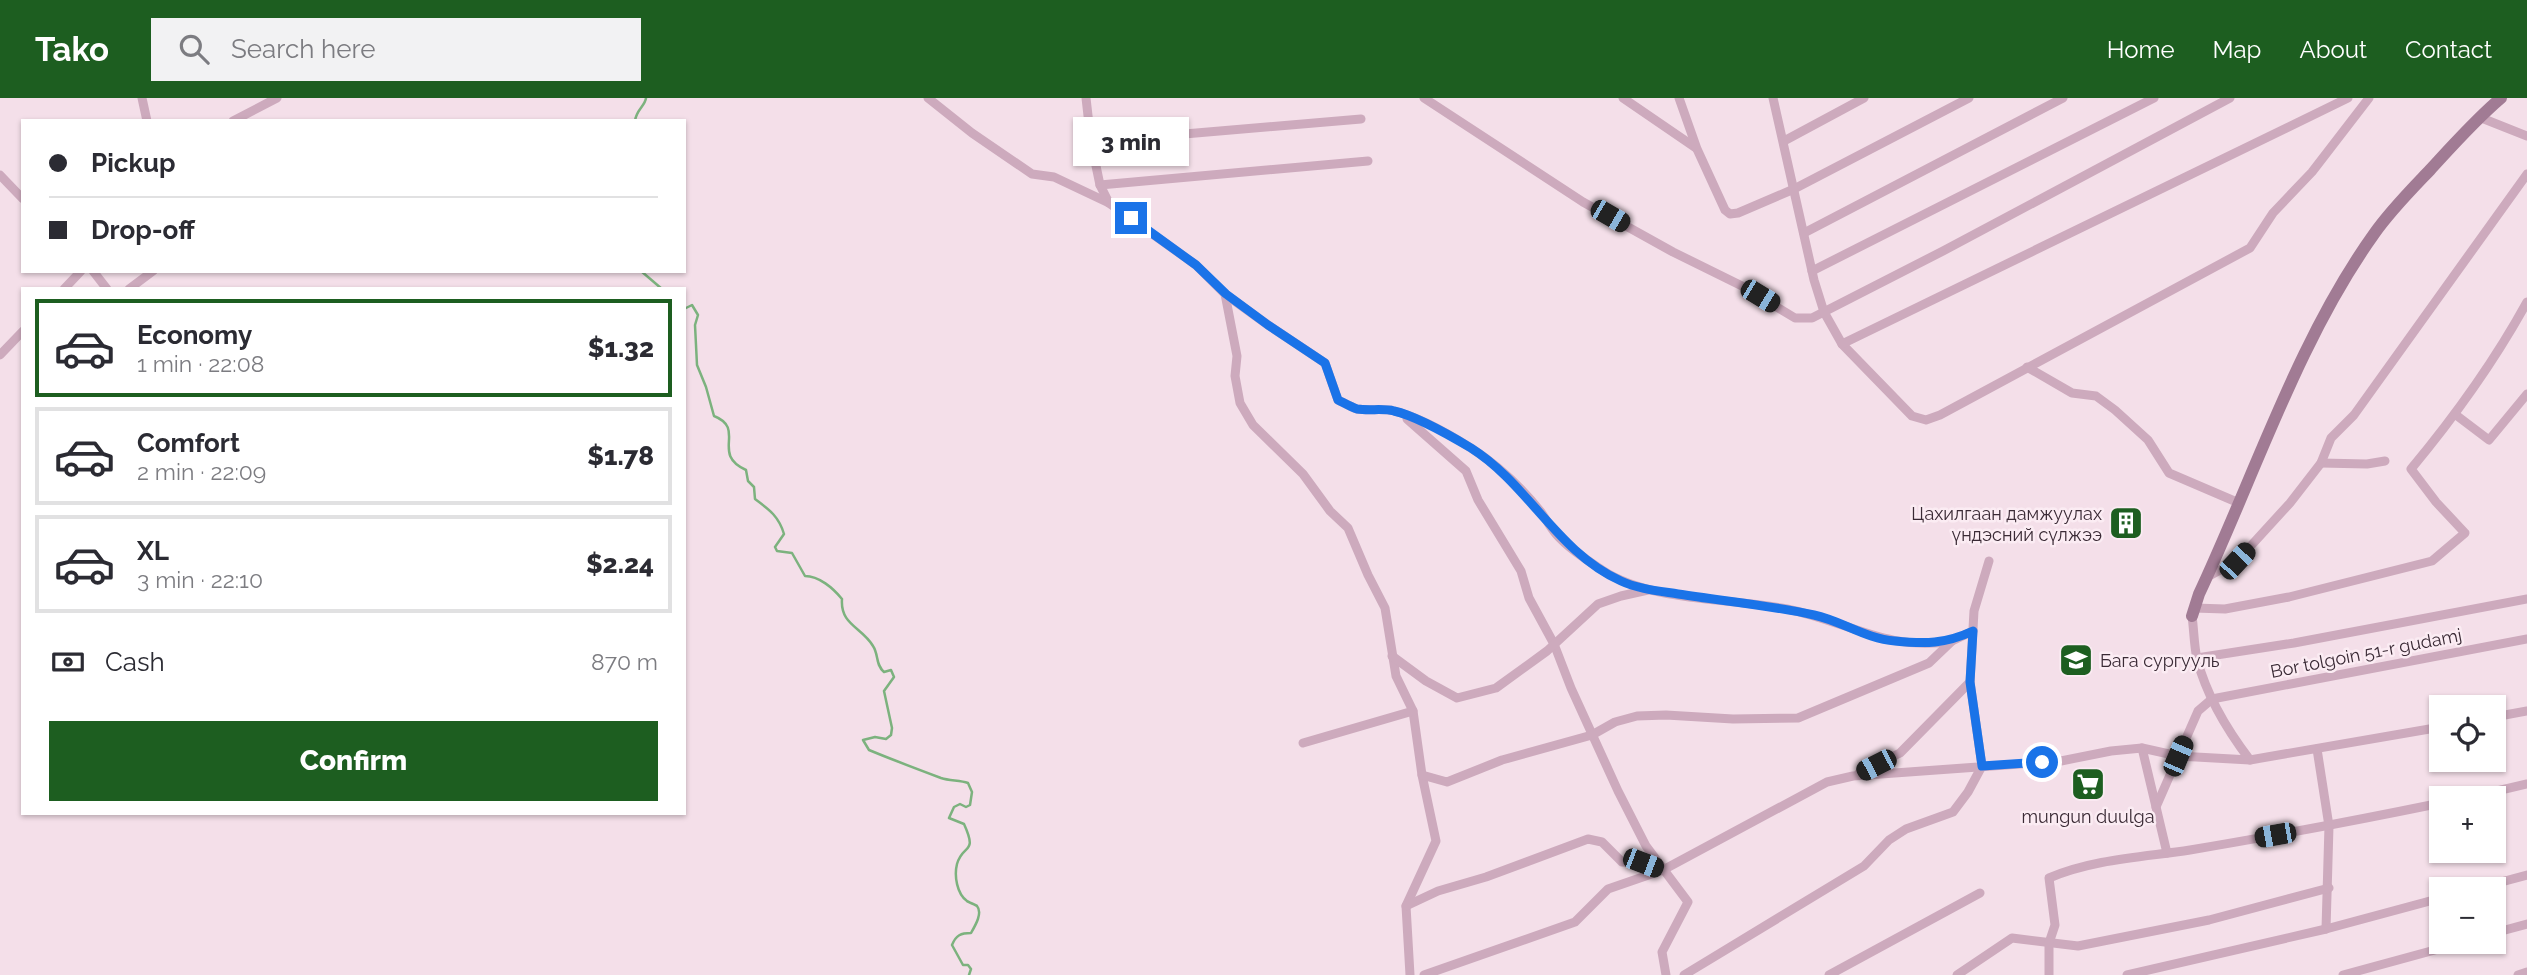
<!DOCTYPE html>
<meta charset="utf-8">
<style>
:root{--surface:#fff;--page:#f2f2f3;--text:#2b2b33;--muted:#7c7c81;--line:#e1e1e2;--accent:#1d5e20}
body{margin:0;font-family:Raleway,sans-serif;background:var(--page);color:var(--text);height:100vh;display:flex;flex-direction:column;font-size:26px;white-space:nowrap}
*{box-sizing:border-box;margin:0}
p{font-size:23px;color:var(--muted)}
.icon{flex:none;width:38px;height:38px;fill:none;stroke:currentColor;stroke-width:2;stroke-linecap:round;stroke-linejoin:round}
.map{position:relative;flex:1;overflow:hidden}
.sheet{position:absolute;left:21px;top:189px;width:665px;height:528px;display:flex;flex-direction:column;background:var(--surface);border-radius:0px;box-shadow:0 2px 5px #0004}
.sheet>*{flex:none}
.hud{position:absolute;left:21px;top:21px;width:665px;height:154px;border-radius:0px;box-shadow:0 2px 5px #0004;display:grid;align-content:center;height:154px;padding:0 28px;background:var(--surface)}
.buttons{position:absolute;left:2429px;top:597px;display:grid;gap:14px}
.buttons a{display:grid;place-items:center;width:77px;height:77px;border-radius:0px;background:var(--surface);box-shadow:0 2px 5px #0004;font-size:35px}
.end{position:absolute;width:32px;height:32px;margin:-16px;border:9px solid #1a73e8;background:#fff;box-shadow:0 0 0 4px #fff}
.from{border-radius:50%}
.bubble{position:absolute;height:49px;border-radius:0px;background:var(--surface);box-shadow:0 2px 5px #0004;font-size:23px;font-weight:800;line-height:49px;text-align:center}
.car{position:absolute;width:21px;height:42px;margin:-21px -10px;border-radius:9px;box-shadow:0 0 5px 2px #0007;background:linear-gradient(#222 24%,#8ab4d8 0 40%,#222 0 76%,#8ab4d8 0 86%,#222 0)}
.hud b{display:flex;align-items:center;gap:24px;height:66px;font-size:26px}
.hud b+b{border-top:2px solid var(--line)}
.hud i{width:18px;height:18px;background:var(--text)}
ul{padding:12px 0 0;list-style:none}
li{display:flex;align-items:center;gap:21px;height:98px;margin:0 14px 10px;padding:0 14px;border:4px solid var(--line);border-radius:0px}
li div{flex:1}
li b{display:block;font-size:26px}
li em{font-style:normal;font-weight:800}
li.on{border-color:var(--accent)}
li>.icon{width:63px;height:63px;stroke-width:1.5}
.pay{display:flex;align-items:center;gap:18px;height:77px;padding:0 28px;font-size:26px}
.pay p{margin-inline-start:auto}
.button{display:flex;gap:14px;margin-top:auto;padding:14px 28px}
.button a{flex:1;height:80px;border-radius:0px;background:var(--accent);color:#fff;font-size:28px;font-weight:800;line-height:80px;text-align:center}
header{display:flex;align-items:center;gap:42px;box-sizing:border-box;height:98px;padding:0 35px;background:var(--accent);color:#fff}
header strong{font-size:33px}
nav{display:flex;gap:38px;margin-inline-start:auto;font-size:24px}
.search{width:490px;height:63px;background:var(--page);display:flex;align-items:center;gap:18px;box-sizing:border-box;padding:0 24px;border-radius:0px;color:var(--muted);font-size:26px}
.map>svg:first-child{display:block}
</style>
<header>
<strong>Tako</strong>
<div class="search"><svg class="icon" aria-label="search" viewBox="0 0 24 24"><circle cx="10" cy="10" r="6"/><path d="M15 15l6 6"/></svg>Search here</div>
<nav><a>Home</a><a>Map</a><a>About</a><a>Contact</a></nav>
</header>
<div class="map">
<svg width="2527" height="877" viewBox="0 0 2527 877">
<rect width="100%" height="100%" fill="#f4dfe9"/>
<g fill="none" stroke-linecap="round" stroke-linejoin="round">
<!-- stream -->
<g stroke="#7cb27e" stroke-width="2.5">
<path d="M 635,23 C 636,12 645,8 646,0"/>
<polyline points="641,173 662,191"/>
<path d="M 684,211 L 692,207 L 698,217 L 695,227 L 697,267 L 706,289 L 714,318 C 747,331 710,356 746,372 L 748,383 L 754,389 L 755,401 C 770,412 779,419 784,436 L 775,449 L 777,453 L 792,455 L 805,478 C 819,478 833,490 842,501 C 840,527 862,529 873,548 C 879,557 875,566 884,574 L 891,572 L 894,579 L 884,593 L 892,630 L 891,637 L 886,641 L 875,639 L 863,642 L 869,652 C 893,662 917,671 941,680 C 950,683 960,682 968,685 L 972,694 L 970,707 L 966,709 L 960,706 L 954,709 L 949,720 L 964,726 C 978,757 963,745 957,766 C 954,778 957,796 967,803 C 968,804 976,807 977,808 C 983,815 975,828 971,835 C 961,835 956,837 952,847 L 963,867 L 968,867 L 971,871 L 969,877"/>
</g>
<!-- street -->
<g stroke="#cdaabd" stroke-width="9">
<polyline points="142,0 147,23"/>
<polyline points="928,0 972,35 1032,76 1054,79 1109,105"/>
<path d="M 1086,0 L 1091,44 L 1100,87 L 1109,105 L 1196,167 L 1225,196 L 1268,227 L 1325,265 L 1338,302 C 1344,305 1351,309 1357,311 C 1370,313 1382,310 1394,313 C 1419,319 1449,336 1471,350 C 1496,366 1522,390 1541,414 C 1546,421 1550,429 1556,436 C 1568,450 1587,462 1602,472 C 1650,504 1731,500 1787,511 C 1847,523 1887,554 1952,543"/>
<polyline points="1424,0 1583,104 1673,154 1742,188 1795,220 1812,220 1943,153 2230,0"/>
<polyline points="1623,0 1696,50"/>
<polyline points="1679,0 1697,51 1725,112 1730,116 1738,115 1794,91 1969,0"/>
<polyline points="1773,0 1814,182 1824,214 1842,246 1912,318 1926,322 1940,317 2250,150 2273,115 2312,74 2369,0"/>
<polyline points="2479,19 2527,38"/>
<polyline points="233,23 277,0"/>
<polyline points="1784,43 1864,0"/>
<polyline points="1091,44 1361,21"/>
<polyline points="0,77 23,101"/>
<polyline points="1100,87 1368,63"/>
<polyline points="1804,135 2063,0"/>
<polyline points="93,173 107,191"/>
<polyline points="1812,173 2154,0"/>
<polyline points="64,191 81,173"/>
<polyline points="129,191 153,173"/>
<polyline points="1225,196 1237,258 1235,278 1240,305 1253,327 1303,376 1330,413 1348,430 1368,477 1385,510 1396,578 1413,613 1422,677 1436,743 1406,808 1410,877"/>
<polyline points="1842,246 2348,0"/>
<polyline points="0,257 23,233"/>
<polyline points="2027,269 2072,295 2096,298 2115,312 2148,342 2169,375 2239,405"/>
<polyline points="2456,317 2489,342 2527,296"/>
<polyline points="1407,321 1466,373 1478,402 1521,473 1529,500 1554,546 1571,590 1618,693 1646,748 1688,804 1662,854 1666,877"/>
<polyline points="2321,365 2367,366 2385,363"/>
<polyline points="2207,479 2237,463 2290,405 2321,365 2331,340 2354,317 2527,76"/>
<path d="M 2194,510 L 2225,511 L 2289,499 L 2432,463 L 2465,435 L 2436,404 L 2411,371 C 2456,317 2493,266 2527,204"/>
<path d="M 2192,518 C 2194,532 2194,548 2197,561 C 2207,599 2227,632 2250,662"/>
<polyline points="1392,558 1426,583 1457,600 1496,590 1547,553 1598,506 1621,498 1648,492"/>
<polyline points="2197,560 2294,545 2527,501"/>
<polyline points="2494,619 2527,613"/>
<polyline points="1303,645 1413,613"/>
<polyline points="2142,650 2167,755"/>
<polyline points="2317,651 2329,728 2326,831"/>
<polyline points="1859,675 1900,655 1970,584"/>
<polyline points="1422,677 1447,684 1502,662 1592,637 1615,624 1637,618 1666,617 1733,621 1798,620 1929,565 1952,543 1973,533"/>
<polyline points="2467,700 2527,686"/>
<polyline points="2156,709 2198,613 2212,601 2527,541"/>
<polyline points="2475,791 2527,777"/>
<polyline points="1406,808 1438,793 1486,779 1588,741 1602,744 1622,764 1643,765 1663,772"/>
<polyline points="2494,835 2527,826"/>
<polyline points="1424,877 1575,824 1608,791 1663,772 1827,684 1853,678 2061,663 2111,653 2142,650 2178,658 2250,662 2441,629"/>
<polyline points="1684,877 1864,768 1889,742 1906,731 1953,714 1968,694 1982,668 1970,584 1974,513 1989,463"/>
<polyline points="1829,877 1980,795"/>
<polyline points="1957,877 2012,840 2078,848 2209,822 2329,790"/>
<path d="M 2049,877 L 2049,845 L 2055,827 L 2049,780 C 2093,761 2144,759 2190,752 C 2274,738 2358,722 2441,705"/>
<polyline points="2127,877 2326,831 2441,800"/>
<polyline points="2343,877 2464,844"/>
<polyline points="2518,877 2527,874"/>
</g>
<!-- secondary -->
<path stroke="#a17b94" stroke-width="12" d="M 2192,518 L 2199,496 C 2254,379 2298,242 2374,136 C 2390,113 2410,93 2430,72 C 2453,47 2475,22 2501,0"/>
</g>
<g fill="none" stroke-linecap="round" stroke-linejoin="round">
<!-- route -->
<path stroke="#1a73e8" stroke-width="9" d="M 1131,120 L 1196,167 L 1226,196 L 1268,227 L 1325,265 L 1338,302 C 1344,305 1351,309 1357,311 C 1370,313 1383,310 1394,313 C 1416,318 1451,338 1471,350 C 1528,386 1558,455 1621,483 C 1638,491 1659,493 1678,496 C 1723,503 1769,507 1814,517 C 1842,523 1866,541 1895,543 C 1925,546 1945,546 1973,533 L 1970,584 L 1982,668 L 2042,664"/>
</g>
<!-- icons -->
<defs>
<g id="building-square" transform="scale(1.75)"><rect x="-9" y="-9" width="18" height="18" rx="4" fill="#1d5e20" stroke="#fbecf3"/><path d="M-4-6H4V6H1V3H-1V6H-4ZM-2.5-4.3h1.7v1.8h-1.7ZM.8-4.3h1.7v1.8H.8ZM-2.5-1h1.7V.8h-1.7ZM.8-1h1.7V.8H.8Z" fill="#fff"/></g>
<g id="school-square" transform="scale(1.75)"><rect x="-9" y="-9" width="18" height="18" rx="4" fill="#1d5e20" stroke="#fbecf3"/><path d="M0-5L7-2L0 1L-7-2ZM-4 1L0 2.5L4 1V4Q0 6-4 4Z" fill="#fff"/></g>
<g id="supermarket-square" transform="scale(1.75)"><rect x="-9" y="-9" width="18" height="18" rx="4" fill="#1d5e20" stroke="#fbecf3"/><path d="M-6-5.5h2.5l.6 2H6L4.5 2H-2.5L-4.4-4H-6ZM-1.5 3.2a1.3 1.3 0 1 0 .1 0ZM3 3.2a1.3 1.3 0 1 0 .1 0Z" fill="#fff"/></g>
</defs>
<g fill-rule="evenodd">
<use href="#building-square" x="2126" y="425"/>
<use href="#school-square" x="2076" y="562"/>
<use href="#supermarket-square" x="2088" y="686"/>
</g>
<g text-anchor="middle" dominant-baseline="central" stroke-width="5" stroke-linejoin="round" paint-order="stroke">
<!-- poi labels -->
<g font-size="18" fill="#3a2a35" stroke="#fbecf3" text-anchor="end">
<text x="2102" y="415">Цахилгаан дамжуулах<tspan x="2102" dy="21">үндэсний сүлжээ</tspan></text>
<text x="2100" y="562" text-anchor="start">Бага сургууль</text>
<text x="2088" y="718" text-anchor="middle">mungun duulga</text>
</g>
<!-- street labels -->
<g font-size="18" fill="#3a2a35" stroke="#fbecf3">
<text transform="translate(2366 555) rotate(-11)">Bor tolgoin 51-r gudamj</text>
</g>
</g>
</svg>
<div class="buttons">
<a><svg class="icon" aria-label="locate" viewBox="0 0 24 24"><circle cx="12" cy="12" r="6"/><path d="M12 2v4M12 18v4M2 12h4M18 12h4"/></svg></a>
<a>+</a>
<a>−</a>
</div>
<i class="end from" style="left:2042px;top:664px"></i>
<i class="end" style="left:1131px;top:120px"></i>
<div class="bubble" style="left:1073px;top:19px;width:116px">3 min</div>
<i class="car" style="left:1610px;top:118px;rotate:120deg"></i>
<i class="car" style="left:1760px;top:198px;rotate:121deg"></i>
<i class="car" style="left:2237px;top:463px;rotate:43deg"></i>
<i class="car" style="left:2178px;top:658px;rotate:23deg"></i>
<i class="car" style="left:1876px;top:667px;rotate:243deg"></i>
<i class="car" style="left:2275px;top:737px;rotate:260deg"></i>
<i class="car" style="left:1643px;top:765px;rotate:111deg"></i>
<div class="hud">
<b><i class="from"></i>Pickup</b>
<b><i></i>Drop-off</b>
</div>
<section class="sheet">
<ul>
<li class="on"><svg class="icon" aria-label="car" viewBox="0 0 24 24"><path d="M5 17H2v-5l4-1 3-4h7l3 4 3 1v5h-3M9 17h6M6 11h13"/><circle cx="7" cy="17" r="2"/><circle cx="17" cy="17" r="2"/></svg><div><b>Economy</b><p>1 min · 22:08</p></div><em>$1.32</em></li>
<li><svg class="icon" aria-label="car" viewBox="0 0 24 24"><path d="M5 17H2v-5l4-1 3-4h7l3 4 3 1v5h-3M9 17h6M6 11h13"/><circle cx="7" cy="17" r="2"/><circle cx="17" cy="17" r="2"/></svg><div><b>Comfort</b><p>2 min · 22:09</p></div><em>$1.78</em></li>
<li><svg class="icon" aria-label="car" viewBox="0 0 24 24"><path d="M5 17H2v-5l4-1 3-4h7l3 4 3 1v5h-3M9 17h6M6 11h13"/><circle cx="7" cy="17" r="2"/><circle cx="17" cy="17" r="2"/></svg><div><b>XL</b><p>3 min · 22:10</p></div><em>$2.24</em></li>
</ul>
<div class="pay"><svg class="icon" aria-label="cash" viewBox="0 0 24 24"><path d="M3 7h18v10H3z"/><circle cx="12" cy="12" r="2"/></svg>Cash<p>870 m</p></div>
<div class="button"><a>Confirm</a></div>
</section>
</div>
